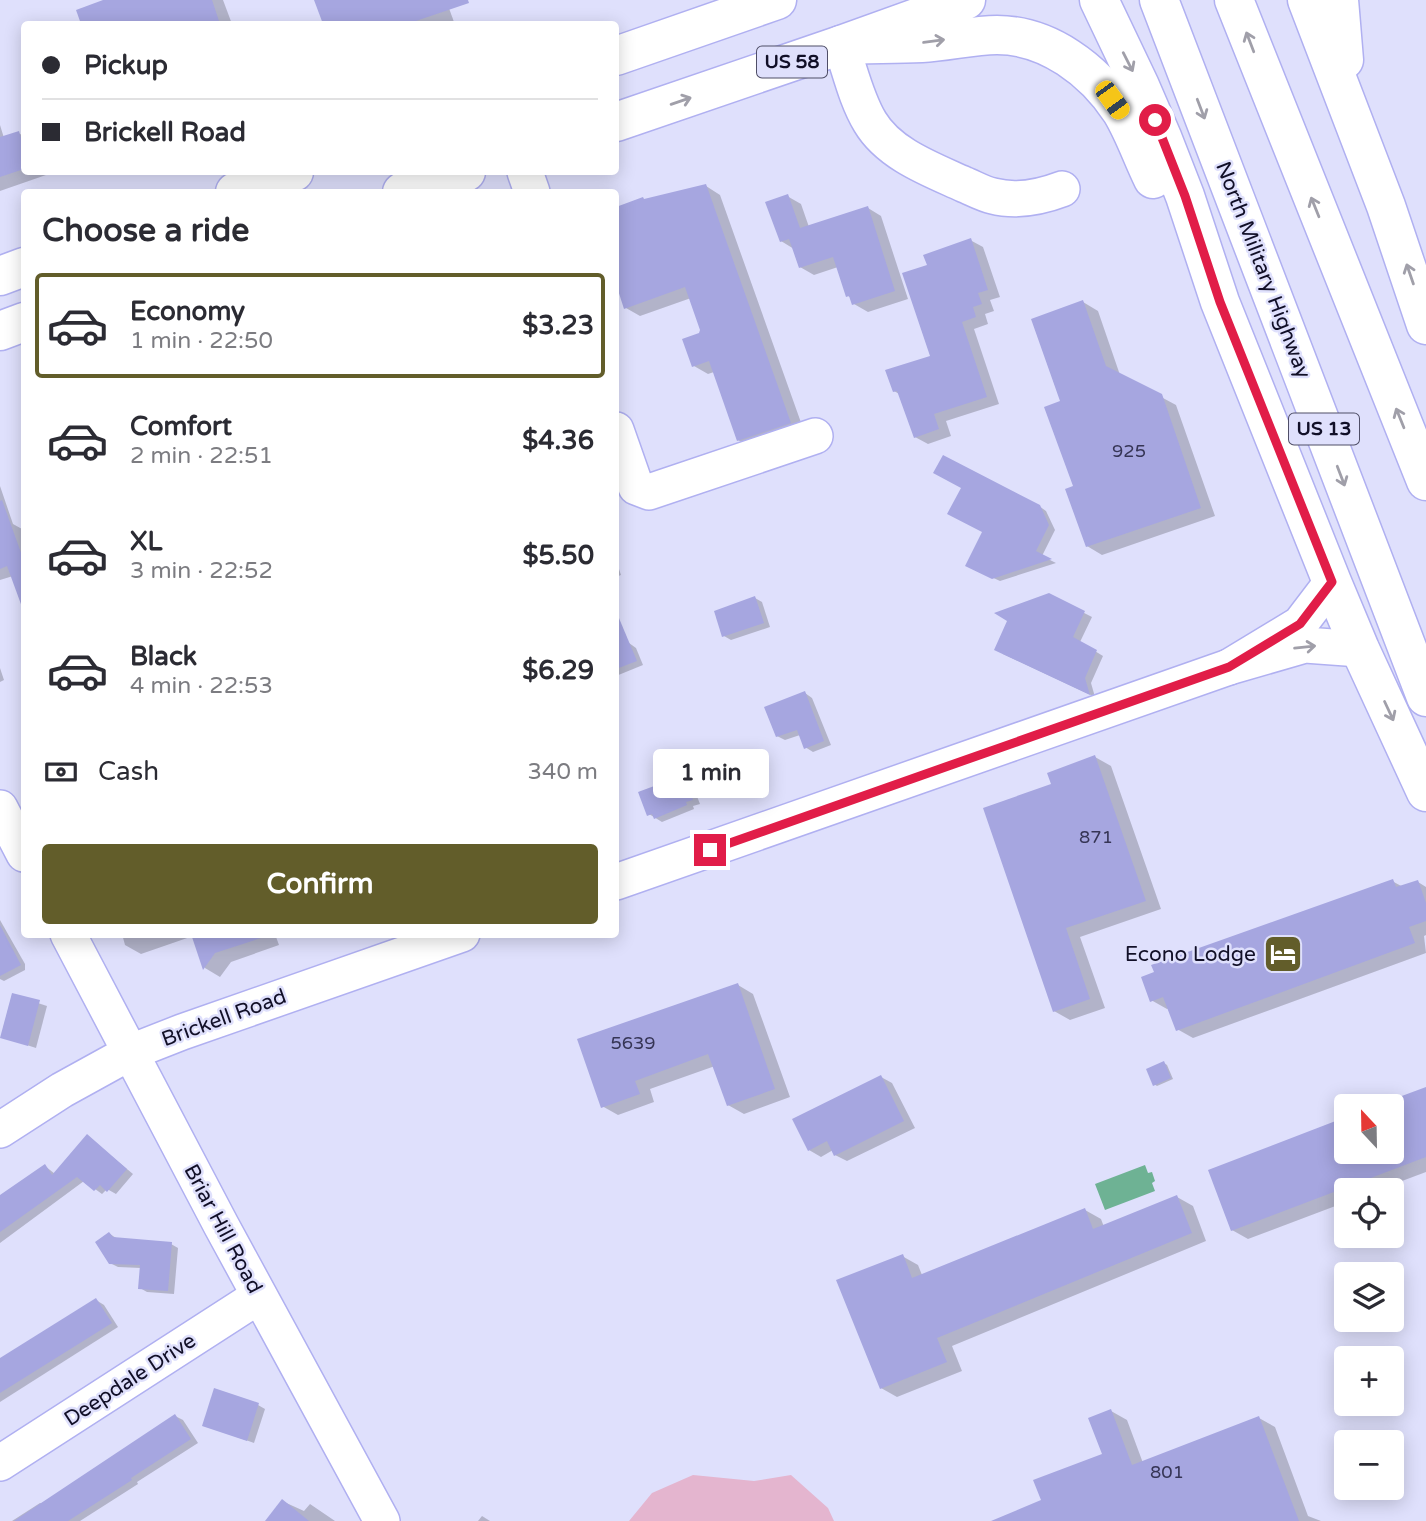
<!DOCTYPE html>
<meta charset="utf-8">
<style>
:root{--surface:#fff;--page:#f7f7f7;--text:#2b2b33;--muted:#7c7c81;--line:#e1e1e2;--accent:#625d2a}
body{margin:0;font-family:"Varela Round",sans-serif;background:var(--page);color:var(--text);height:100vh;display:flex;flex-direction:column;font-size:26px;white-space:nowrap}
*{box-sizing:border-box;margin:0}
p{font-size:23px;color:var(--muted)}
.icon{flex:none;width:38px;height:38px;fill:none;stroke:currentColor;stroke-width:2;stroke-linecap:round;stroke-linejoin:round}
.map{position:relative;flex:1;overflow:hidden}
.drawer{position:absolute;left:21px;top:189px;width:598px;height:749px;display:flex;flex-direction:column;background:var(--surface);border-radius:7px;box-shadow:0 4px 18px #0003}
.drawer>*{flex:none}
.hud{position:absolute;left:21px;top:21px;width:598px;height:154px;border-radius:7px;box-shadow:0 4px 18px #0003;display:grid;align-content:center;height:154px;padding:0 21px;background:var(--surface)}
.needle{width:46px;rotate:338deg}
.fabs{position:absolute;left:1334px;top:1094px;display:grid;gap:14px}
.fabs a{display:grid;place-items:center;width:70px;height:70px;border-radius:7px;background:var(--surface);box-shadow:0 4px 18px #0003;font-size:35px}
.end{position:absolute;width:32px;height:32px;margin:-16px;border:9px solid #e11d48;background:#fff;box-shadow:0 0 0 4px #fff}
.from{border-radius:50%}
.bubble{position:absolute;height:49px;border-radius:7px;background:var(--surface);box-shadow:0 4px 18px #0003;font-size:23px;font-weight:700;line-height:49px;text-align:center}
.car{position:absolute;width:21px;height:42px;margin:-21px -10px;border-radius:9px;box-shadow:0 0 5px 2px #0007;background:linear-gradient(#f5c518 24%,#345 0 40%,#f5c518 0 76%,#345 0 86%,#f5c518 0)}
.hud b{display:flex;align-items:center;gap:24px;height:66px;font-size:26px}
.hud b+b{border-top:2px solid var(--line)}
.hud i{width:18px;height:18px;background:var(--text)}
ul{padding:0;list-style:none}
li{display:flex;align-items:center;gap:21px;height:105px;margin:0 14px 10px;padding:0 7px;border:4px solid transparent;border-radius:7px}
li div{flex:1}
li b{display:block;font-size:26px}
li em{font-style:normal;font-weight:700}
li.selected{border-color:var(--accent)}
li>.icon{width:63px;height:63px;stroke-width:1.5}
h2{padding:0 21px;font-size:32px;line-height:84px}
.pay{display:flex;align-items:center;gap:18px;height:77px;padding:0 21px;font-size:26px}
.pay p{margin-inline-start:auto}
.primary-button{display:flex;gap:14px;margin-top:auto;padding:14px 21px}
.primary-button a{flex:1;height:80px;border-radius:7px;background:var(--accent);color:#fff;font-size:28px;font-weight:700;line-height:80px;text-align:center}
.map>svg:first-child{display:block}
</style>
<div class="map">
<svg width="1426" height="1521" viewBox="0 0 1426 1521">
<rect width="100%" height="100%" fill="#dfe0fc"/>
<!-- green -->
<polygon fill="#e4b5cf" points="693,1475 754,1481 791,1475 828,1508 834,1521 629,1521 652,1493"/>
<!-- water -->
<polygon fill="#6eb294" points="1145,1165 1148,1173 1152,1172 1155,1181 1152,1183 1155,1191 1105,1210 1095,1184"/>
<!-- shadow -->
<g fill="#0003">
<polygon points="108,0 223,0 232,24 83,24 78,11"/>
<polygon points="316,0 446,0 454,22 446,24 325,24"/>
<polygon points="0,125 4,138 18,133 24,136 24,172 44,172 46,175 0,191"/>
<polygon points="706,186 720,195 804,431 752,448 738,440 714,372 708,374 694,366 702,330 691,298 640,316 626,308 616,279 616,208"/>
<polygon points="787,196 801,204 809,227 868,208 881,216 908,299 868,312 854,304 852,298 848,296 838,267 814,275 800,267 794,249 781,241"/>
<polygon points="970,240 983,247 1000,297 990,300 994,311 985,314 988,324 974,329 999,404 946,421 951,436 928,444 915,437 901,395 894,391 932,357 929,266"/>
<polygon points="1083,302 1098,311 1120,375 1176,405 1215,516 1102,555 1087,546 1075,487 1062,402"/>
<polygon points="0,486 13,524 22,529 24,537 24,610 13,576 0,580"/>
<polygon points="1039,506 1046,511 1055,530 1042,556 1056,563 1000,581 974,569"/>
<polygon points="616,560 621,575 616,577"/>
<polygon points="1049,595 1092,617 1080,642 1103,656 1091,683 1095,697 1003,654"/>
<polygon points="755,598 762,602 770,627 731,640 724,636"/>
<polygon points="629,643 636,648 643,665 616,676 616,648"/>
<polygon points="0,668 4,680 0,682"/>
<polygon points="805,693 812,698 831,745 813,752 805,747 800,735 785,740 777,736"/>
<polygon points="1095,757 1111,766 1161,909 1080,937 1105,1008 1070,1020 1054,1011 1053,786"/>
<polygon points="684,777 691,781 700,804 693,806 694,809 662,822 649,814"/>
<polygon points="1392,881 1403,887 1418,882 1426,887 1426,935 1424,936 1426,953 1193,1038 1177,1029 1170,1008 1167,1009 1151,1000"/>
<polygon points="0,920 25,964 25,970 4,981 0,979"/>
<polygon points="122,934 275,934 279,945 231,962 220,977 205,968 193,936 141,954 125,945"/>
<polygon points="738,985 753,994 790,1097 744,1114 728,1105 715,1066 650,1089 654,1102 618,1115 602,1106"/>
<polygon points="13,995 47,1006 36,1048 2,1037"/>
<polygon points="1164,1063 1167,1065 1173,1079 1157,1086 1154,1084"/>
<polygon points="881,1077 892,1083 915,1128 847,1161 835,1155 833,1150 821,1157 809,1150"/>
<polygon points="1426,1088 1426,1172 1378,1190 1346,1190 1346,1202 1248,1239 1232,1230 1346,1152 1391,1152 1391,1106 1380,1106"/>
<polygon points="87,1136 133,1174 116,1194 107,1189 102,1194 84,1181 0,1243 0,1201 45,1166 55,1174"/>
<polygon points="1177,1197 1193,1206 1206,1241 952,1346 962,1371 897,1397 881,1388 902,1256 918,1265 922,1275 1085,1210 1101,1219 1104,1227"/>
<polygon points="110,1234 116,1238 171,1244 178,1248 174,1294 147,1292 140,1288 141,1268 118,1267 110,1263"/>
<polygon points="96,1300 104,1305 118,1327 0,1402 0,1361"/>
<polygon points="258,1405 265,1409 254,1443 204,1425"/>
<polygon points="1111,1411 1127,1420 1143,1463 1259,1418 1275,1427 1308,1516 1321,1521 1021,1521 1043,1501 1104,1455"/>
<polygon points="175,1416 183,1420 198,1443 137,1482 138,1484 80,1521 12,1521 40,1503 43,1504"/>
<polygon points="282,1501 304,1511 310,1504 335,1521 267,1521"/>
<polygon points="482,1516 490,1521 478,1521"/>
</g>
<!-- building -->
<g fill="#a6a6e0">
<polygon points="103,0 212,0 220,24 81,24 76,10"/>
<polygon points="314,0 468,0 469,3 407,24 323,24"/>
<polygon points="19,131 24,148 24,169 0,177 0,137"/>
<polygon points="706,184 791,423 737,441 709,361 692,367 682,339 699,333 700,330 685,287 624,309 616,284 616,207 643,197 644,199"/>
<polygon points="788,194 800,228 868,206 895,291 852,305 849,296 846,297 833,257 799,268 789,239 780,242 765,202"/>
<polygon points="971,238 988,290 978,293 982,304 973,307 976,317 962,322 987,397 934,414 939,429 914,438 897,391 893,392 885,370 930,356 902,273 927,265 923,255"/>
<polygon points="1083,300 1106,366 1162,394 1201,508 1086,547 1065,489 1073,486 1044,407 1060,401 1031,319"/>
<polygon points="943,455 1040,505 1049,525 1036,551 1052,559 992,579 965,566 982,532 947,514 961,488 933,473"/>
<polygon points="2,500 24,561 24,606 22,607 7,566 0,569 0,501"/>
<polygon points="1049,593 1085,611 1073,637 1097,650 1085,678 1090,695 994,650 1007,621 994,613"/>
<polygon points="755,596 764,623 722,637 714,611"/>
<polygon points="616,611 637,661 616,669"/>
<polygon points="805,691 824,741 804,749 797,730 776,737 764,707"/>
<polygon points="1095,755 1146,901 1066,928 1090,999 1053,1012 983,808 1051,784 1047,773"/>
<polygon points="684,775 693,800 686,802 687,805 654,819 652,814 647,816 638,792"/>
<polygon points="1393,879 1396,887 1418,880 1426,903 1426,921 1409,927 1415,943 1176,1031 1163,997 1150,1002 1141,977 1154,972 1151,965"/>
<polygon points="0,925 21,965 0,976"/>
<polygon points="191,934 261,934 261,938 215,953 203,970"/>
<polygon points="738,983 775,1089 727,1106 708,1054 635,1081 640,1094 601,1108 577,1039"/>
<polygon points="12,993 40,1000 28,1046 0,1038"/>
<polygon points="1164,1061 1171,1078 1153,1086 1146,1069"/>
<polygon points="881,1075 904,1121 834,1156 827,1141 808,1151 792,1119"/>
<polygon points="1426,1087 1426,1157 1231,1231 1208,1170 1346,1117 1346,1152 1391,1152 1391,1100"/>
<polygon points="87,1134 127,1169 107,1192 100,1185 94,1191 77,1177 0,1232 0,1195 45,1164 52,1175"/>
<polygon points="1177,1195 1192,1233 937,1338 947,1362 880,1389 836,1280 903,1254 912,1278 1085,1208 1093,1229"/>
<polygon points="109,1232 113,1237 172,1242 168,1291 138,1289 140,1265 109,1264 95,1242"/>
<polygon points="96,1298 112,1323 0,1393 0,1358"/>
<polygon points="214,1388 259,1403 247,1441 202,1426"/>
<polygon points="1111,1409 1132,1465 1259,1416 1299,1521 991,1521 1041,1500 1033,1480 1102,1454 1088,1418"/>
<polygon points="175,1414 191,1439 131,1478 132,1480 68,1521 14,1521"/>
<polygon points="282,1499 309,1521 265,1521"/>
</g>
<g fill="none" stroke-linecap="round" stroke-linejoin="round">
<!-- minor casing -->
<g stroke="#b0b0f1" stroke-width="38">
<g id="minor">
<path d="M 841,45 C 850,70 856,99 870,122 C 889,154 930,169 963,184 C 973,188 983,194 993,196 C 1016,202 1041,197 1062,189"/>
<polyline points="525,172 532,192"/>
<polyline points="616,430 636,487 649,492 815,436"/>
<polyline points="1332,582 1300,624 1229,667 1305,645 1360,649"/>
<polyline points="0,808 24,854"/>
<polyline points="616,882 1229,667"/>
<polyline points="68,934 221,1225 382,1521"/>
<polyline points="0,1130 62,1090 131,1052 182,1032 462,934"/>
<polyline points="0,1463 259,1296"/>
</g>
</g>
<!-- major casing -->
<g stroke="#b0b0f1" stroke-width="41">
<g id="major">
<polyline points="1099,0 1140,86 1162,137 1185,196 1220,302 1332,582 1360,649 1426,792"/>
<polyline points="1159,0 1426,697"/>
<polyline points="1234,0 1426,481"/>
<polyline points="1307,0 1386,206 1426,325"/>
<polyline points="1339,0 1344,60"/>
<path d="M 841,45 C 868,44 895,44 922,43 C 947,42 972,35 997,35 C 1048,35 1094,70 1121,111 C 1134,132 1142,157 1153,179"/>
<polyline points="616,56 777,0"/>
<polyline points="616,122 841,45 966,0"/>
<polyline points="235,192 294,172"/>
<polyline points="402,192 466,172"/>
<polyline points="0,276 24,267"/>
<polyline points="0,331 24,322"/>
</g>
</g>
<!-- minor -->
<use href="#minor" stroke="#fff" stroke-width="35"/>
<!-- major -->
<use href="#major" stroke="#fff" stroke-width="38"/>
</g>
<!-- one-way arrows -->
<defs><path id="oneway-shaft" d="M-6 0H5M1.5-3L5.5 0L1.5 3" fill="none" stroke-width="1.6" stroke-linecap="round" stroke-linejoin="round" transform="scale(1.75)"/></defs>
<g stroke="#a09fa9">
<use href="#oneway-shaft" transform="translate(934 41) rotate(-8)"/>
<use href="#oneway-shaft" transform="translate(1250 42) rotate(-111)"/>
<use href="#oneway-shaft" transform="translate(1128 62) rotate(63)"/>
<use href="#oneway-shaft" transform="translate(681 101) rotate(-19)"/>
<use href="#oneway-shaft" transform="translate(1201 109) rotate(69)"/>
<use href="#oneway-shaft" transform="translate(1315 207) rotate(-112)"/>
<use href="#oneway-shaft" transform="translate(1410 274) rotate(-109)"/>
<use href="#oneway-shaft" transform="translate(1400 418) rotate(-112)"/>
<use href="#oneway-shaft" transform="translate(1341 476) rotate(69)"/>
<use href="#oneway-shaft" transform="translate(1305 647) rotate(-6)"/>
<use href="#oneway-shaft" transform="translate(1389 711) rotate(65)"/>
</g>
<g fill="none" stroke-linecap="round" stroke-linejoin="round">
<!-- route -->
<polyline stroke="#e11d48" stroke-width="9" points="710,850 1229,667 1300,624 1332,582 1220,302 1185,196 1155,120"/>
</g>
<!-- icons -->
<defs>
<g id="hotel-square" transform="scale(2.0125)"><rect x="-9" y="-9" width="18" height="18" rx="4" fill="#625d2a" stroke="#dfe0fc"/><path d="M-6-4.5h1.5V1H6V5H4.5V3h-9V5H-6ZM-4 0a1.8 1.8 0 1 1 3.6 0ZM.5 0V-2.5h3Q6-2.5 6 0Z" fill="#fff"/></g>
</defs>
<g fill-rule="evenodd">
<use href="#hotel-square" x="1283" y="954"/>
</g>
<g text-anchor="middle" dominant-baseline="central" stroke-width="5" stroke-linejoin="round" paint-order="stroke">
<!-- number labels -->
<g font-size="18" fill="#363555">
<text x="1129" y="451">925</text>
<text x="1096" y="837">871</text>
<text x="633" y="1043">5639</text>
<text x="1167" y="1472">801</text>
</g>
<!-- shield labels -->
<g fill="#dfe0fc" stroke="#4f4e67" stroke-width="2">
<rect x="757" y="46.5" width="70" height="31" rx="5"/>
<rect x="1289" y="413.5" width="70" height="31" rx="5"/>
</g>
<g font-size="19" font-weight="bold" fill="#110f27">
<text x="792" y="62">US 58</text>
<text x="1324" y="429">US 13</text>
</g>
<!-- street labels -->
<g font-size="21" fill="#110f27" stroke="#dfe0fc">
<text transform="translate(1263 270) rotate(69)">North Military Highway</text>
<text transform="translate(224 1018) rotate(-20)">Brickell Road</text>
<text transform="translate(223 1229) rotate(62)">Briar Hill Road</text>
<text transform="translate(130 1380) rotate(-33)">Deepdale Drive</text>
</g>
<!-- poi labels -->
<g font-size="21" fill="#110f27" stroke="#dfe0fc" text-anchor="end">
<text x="1256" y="954">Econo Lodge</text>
</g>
</g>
</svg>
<div class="fabs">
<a><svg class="needle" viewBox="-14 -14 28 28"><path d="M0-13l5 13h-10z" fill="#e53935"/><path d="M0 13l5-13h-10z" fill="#7c7c81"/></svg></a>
<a><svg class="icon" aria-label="locate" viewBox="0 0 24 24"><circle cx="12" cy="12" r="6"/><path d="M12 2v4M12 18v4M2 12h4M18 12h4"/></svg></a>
<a><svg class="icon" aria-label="layers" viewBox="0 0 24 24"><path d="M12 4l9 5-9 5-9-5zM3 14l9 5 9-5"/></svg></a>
<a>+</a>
<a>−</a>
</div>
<i class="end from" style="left:1155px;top:120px"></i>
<i class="end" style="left:710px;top:850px"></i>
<div class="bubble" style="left:653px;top:749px;width:116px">1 min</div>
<i class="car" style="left:1112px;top:100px;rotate:144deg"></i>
<div class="hud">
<b><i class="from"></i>Pickup</b>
<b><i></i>Brickell Road</b>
</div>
<section class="drawer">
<h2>Choose a ride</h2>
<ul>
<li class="selected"><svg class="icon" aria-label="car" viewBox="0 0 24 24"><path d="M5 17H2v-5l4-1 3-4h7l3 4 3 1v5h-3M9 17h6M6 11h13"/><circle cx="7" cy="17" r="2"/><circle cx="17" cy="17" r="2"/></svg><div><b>Economy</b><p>1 min · 22:50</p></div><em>$3.23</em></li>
<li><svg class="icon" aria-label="car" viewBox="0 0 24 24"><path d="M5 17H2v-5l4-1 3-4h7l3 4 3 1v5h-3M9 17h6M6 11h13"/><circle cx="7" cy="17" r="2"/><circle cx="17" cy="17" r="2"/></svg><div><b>Comfort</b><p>2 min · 22:51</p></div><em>$4.36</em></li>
<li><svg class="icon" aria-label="car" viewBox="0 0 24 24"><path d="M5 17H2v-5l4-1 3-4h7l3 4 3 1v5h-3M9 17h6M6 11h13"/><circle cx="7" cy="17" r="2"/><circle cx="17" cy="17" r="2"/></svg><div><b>XL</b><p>3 min · 22:52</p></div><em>$5.50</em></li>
<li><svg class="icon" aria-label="car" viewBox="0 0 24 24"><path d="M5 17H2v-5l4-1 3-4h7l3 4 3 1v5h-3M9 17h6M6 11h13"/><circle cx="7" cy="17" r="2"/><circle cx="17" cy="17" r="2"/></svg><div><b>Black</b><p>4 min · 22:53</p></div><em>$6.29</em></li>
</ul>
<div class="pay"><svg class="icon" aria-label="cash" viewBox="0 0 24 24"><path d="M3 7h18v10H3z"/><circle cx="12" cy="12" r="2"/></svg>Cash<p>340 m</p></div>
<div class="primary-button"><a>Confirm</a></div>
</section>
</div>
